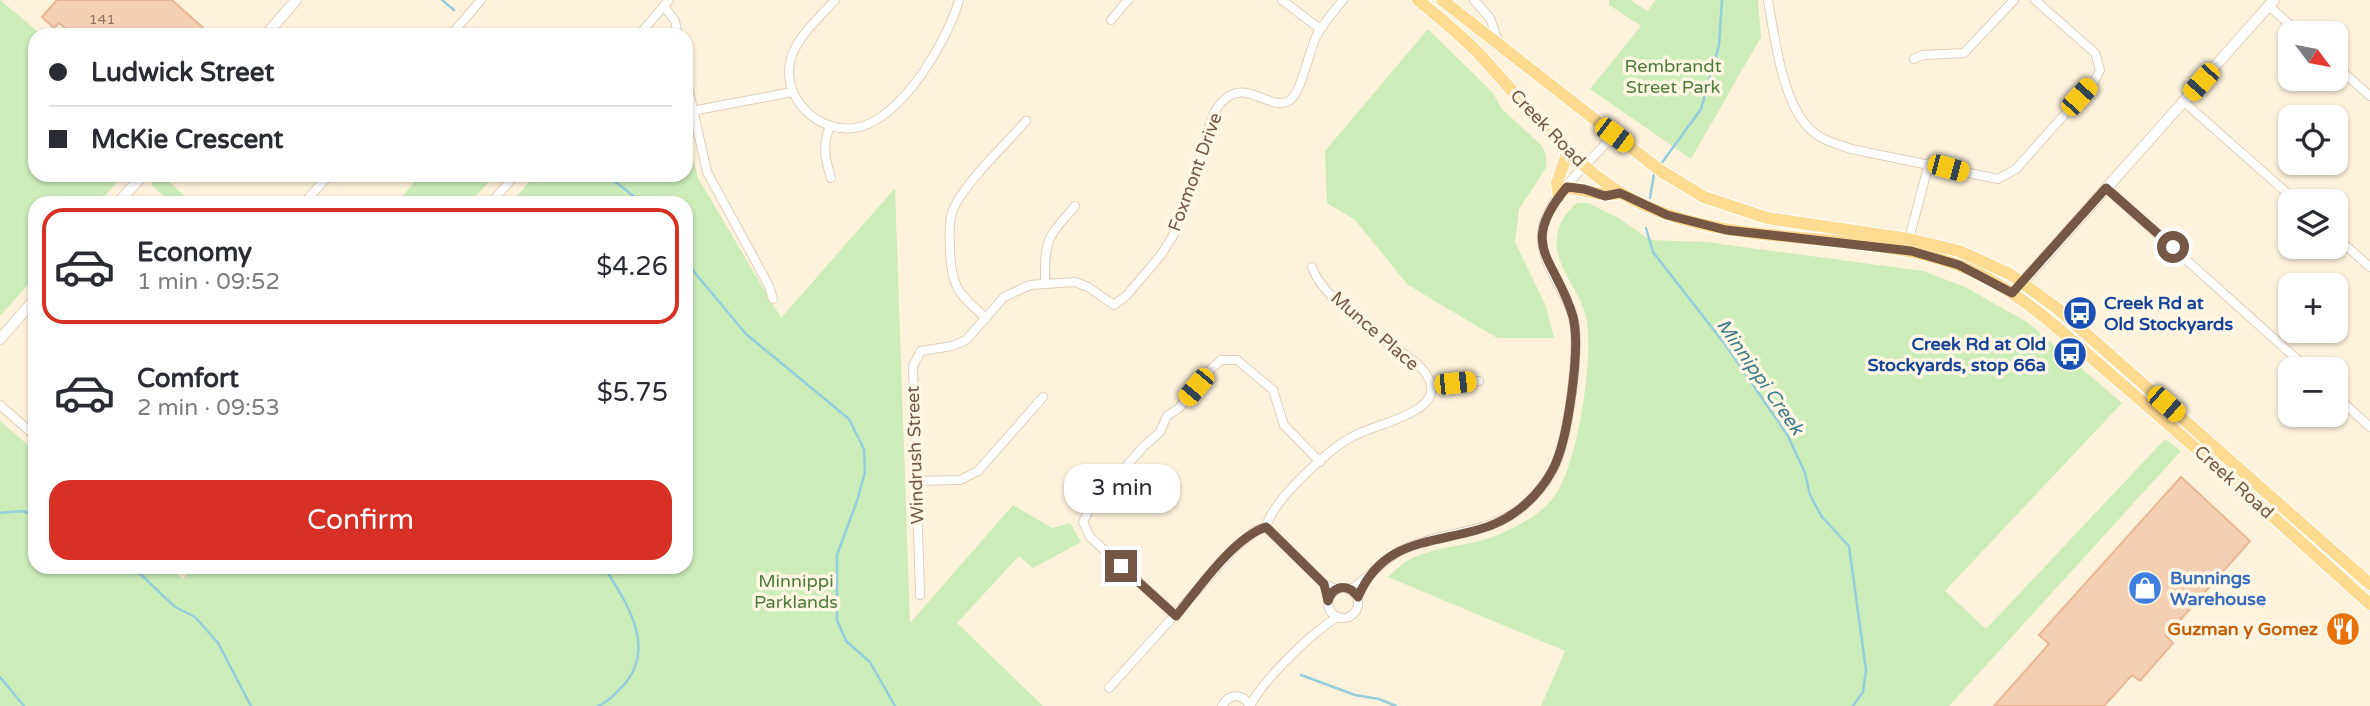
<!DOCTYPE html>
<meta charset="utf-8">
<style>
:root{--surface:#fff;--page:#f7f7f7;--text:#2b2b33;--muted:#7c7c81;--line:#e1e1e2;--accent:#d93025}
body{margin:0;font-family:"Varela Round",sans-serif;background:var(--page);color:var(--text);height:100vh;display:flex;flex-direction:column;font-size:26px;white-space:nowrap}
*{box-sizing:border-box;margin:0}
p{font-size:23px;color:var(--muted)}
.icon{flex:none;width:38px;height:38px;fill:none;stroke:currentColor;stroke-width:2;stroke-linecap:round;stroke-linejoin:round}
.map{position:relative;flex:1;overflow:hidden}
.details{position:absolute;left:28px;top:196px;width:665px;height:378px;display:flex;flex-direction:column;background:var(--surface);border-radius:21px;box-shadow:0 2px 5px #0004}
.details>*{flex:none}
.hud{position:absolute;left:28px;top:28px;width:665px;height:154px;border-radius:21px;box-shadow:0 2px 5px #0004;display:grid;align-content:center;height:154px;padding:0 21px;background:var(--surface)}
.needle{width:46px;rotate:122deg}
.fabs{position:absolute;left:2278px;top:21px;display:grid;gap:14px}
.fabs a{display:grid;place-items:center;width:70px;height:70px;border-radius:14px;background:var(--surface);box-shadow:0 2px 5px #0004;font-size:35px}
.end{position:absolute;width:32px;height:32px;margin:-16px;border:9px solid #745744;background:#fff;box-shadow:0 0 0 4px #fff}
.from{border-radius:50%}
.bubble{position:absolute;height:49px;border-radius:21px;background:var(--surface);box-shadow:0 2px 5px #0004;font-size:23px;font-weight:600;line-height:49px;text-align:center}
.car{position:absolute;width:21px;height:42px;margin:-21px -10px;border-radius:9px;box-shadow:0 0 5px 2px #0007;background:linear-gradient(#f5c518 24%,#345 0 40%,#f5c518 0 76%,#345 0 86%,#f5c518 0)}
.hud b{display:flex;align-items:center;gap:24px;height:66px;font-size:26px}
.hud b+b{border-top:2px solid var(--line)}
.hud i{width:18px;height:18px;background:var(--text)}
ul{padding:12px 0 0;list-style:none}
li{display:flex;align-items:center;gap:21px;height:116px;margin:0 14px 10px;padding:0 7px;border:4px solid transparent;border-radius:21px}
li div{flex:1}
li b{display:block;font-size:26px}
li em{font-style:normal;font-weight:600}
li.active{border-color:var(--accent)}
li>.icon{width:63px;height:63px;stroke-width:1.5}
.cta{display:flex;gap:14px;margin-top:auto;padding:14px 21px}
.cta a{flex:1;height:80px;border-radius:21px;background:var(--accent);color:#fff;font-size:28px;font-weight:600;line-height:80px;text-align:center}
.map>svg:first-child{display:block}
</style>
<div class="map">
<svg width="2370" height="706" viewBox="0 0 2370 706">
<rect width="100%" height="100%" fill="#fef2dc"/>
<!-- green -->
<g fill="#ccecba">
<polygon points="0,0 42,35 35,35 35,175 123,175 99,203 35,203 35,277 0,316"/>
<polygon points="1609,0 1630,0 1648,11 1655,0 1758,0 1761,37 1691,159 1590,89 1641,26 1609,5"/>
<polygon points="1428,29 1493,93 1501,108 1542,146 1546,155 1546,168 1519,209 1515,242 1546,306 1554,338 1497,338 1408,285 1355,220 1327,203 1325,151"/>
<polygon points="686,134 698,178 781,318 895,188 910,623 1013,505 1052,528 1070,523 1081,542 1033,568 1019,556 957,623 1043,706 0,706 0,421 35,451 35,567 169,567 183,579 193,567 686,567 686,203 511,203 535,175 686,175"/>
<polygon points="160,175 161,175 193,203 172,203 151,185"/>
<polygon points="420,175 495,175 470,203 397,203"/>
<path d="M 1577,203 L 1588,203 L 1620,219 L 1650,240 L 1706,242 L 1923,271 L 1965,287 L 2027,322 L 2122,403 L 1945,591 L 1986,629 L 2165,439 L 2181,451 L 1949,706 L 1541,706 L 1565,651 L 1388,577 C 1395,571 1401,564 1409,560 C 1427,550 1450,547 1470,543 C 1496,539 1537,519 1553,498 C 1578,468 1596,349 1585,313 C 1579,293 1560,269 1557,250 C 1554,231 1563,214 1577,203 Z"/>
</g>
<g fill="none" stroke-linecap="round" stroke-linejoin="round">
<!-- stream -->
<g stroke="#95cddb" stroke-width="2.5">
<polyline points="442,0 454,10"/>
<polyline points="475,29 481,35"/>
<polyline points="1661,164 1701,109 1719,45 1722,0"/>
<polyline points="607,175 642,203"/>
<polyline points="1650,198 1654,174"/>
<polyline points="1646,228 1653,252 1727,347 1788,436 1805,473 1810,495 1822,517 1849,546 1866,670 1863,692 1853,706"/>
<polyline points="686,257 695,273 746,334 849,419 864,449 865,472 857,501 837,555 837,620 846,641 870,662 895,706"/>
<polyline points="0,513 23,511 35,516"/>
<polyline points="133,567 175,607 195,617 218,643 251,706"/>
<polyline points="1301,675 1355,695 1379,699 1396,706"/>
<polyline points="0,677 24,706"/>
<path d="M 598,706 C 607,703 613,696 620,689 C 659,650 628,605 604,567"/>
</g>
</g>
<!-- building -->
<g fill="#f5cfb2" stroke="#e9b691" stroke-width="2">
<polygon points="57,0 172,0 211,35 73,35 59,23 54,28 42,17"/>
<polygon points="2181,477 2250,541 2166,636 2173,643 2140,681 2132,675 2104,706 1994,706 2049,644 2039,635"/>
<polygon points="2337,615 2358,633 2348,643 2328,625"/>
</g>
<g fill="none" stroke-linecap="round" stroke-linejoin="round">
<!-- street casing -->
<g stroke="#e2ceb8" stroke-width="10">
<g id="street">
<path d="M 835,0 C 820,17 800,34 792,55 C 777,97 821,139 863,126 C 905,112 948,40 959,0"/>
<polyline points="1282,0 1320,29"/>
<polyline points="1474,0 1490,18 1499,44"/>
<path d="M 1768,0 C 1775,39 1782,104 1812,131 C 1823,141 1838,144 1851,149 L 1998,179 L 2016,169 L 2095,80 L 2100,70 L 2095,53 L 2035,0"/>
<polyline points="664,6 675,21 678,35"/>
<polyline points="2269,6 2299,33"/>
<polyline points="1111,20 1128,0"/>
<polyline points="451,35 481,0"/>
<polyline points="639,35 669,0"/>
<polyline points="1914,59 1923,55 1964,53 2014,0"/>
<polyline points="2336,66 2370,96"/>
<polyline points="686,78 707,172 769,286 773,299"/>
<polyline points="2184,102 2296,201"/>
<polyline points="692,111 792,92"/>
<path d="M 830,126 C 822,146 825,159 831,178"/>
<polyline points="2106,188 2308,369"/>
<polyline points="304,203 329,175"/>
<polyline points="491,203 515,175"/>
<polyline points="2336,237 2370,267"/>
<polyline points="1909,239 1929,163"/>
<path d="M 1312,267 C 1319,291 1364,327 1386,342 C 1401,352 1422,363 1430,381 C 1435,391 1428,402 1419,408 C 1399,422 1371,426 1350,438 C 1327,451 1272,501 1266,527 L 1269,530 L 1324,584 L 1336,589"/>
<path d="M 1045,283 C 1045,237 1046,240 1075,206"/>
<path d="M 986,318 C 959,294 951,288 950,250 C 950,238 948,225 952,213 C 959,188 1008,142 1026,121"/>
<polyline points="1431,386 1479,381"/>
<polyline points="2336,396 2370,427"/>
<polyline points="0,405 35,436"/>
<polyline points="916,481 960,480 978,471 1043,397"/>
<circle cx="1343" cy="603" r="15"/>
<path d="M 1351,589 C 1370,577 1385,557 1406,548 C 1446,530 1490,535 1525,505 C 1537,494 1547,482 1554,468 C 1568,439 1581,347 1573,316 C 1564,287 1536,259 1543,227 C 1549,197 1593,158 1614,135"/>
<path d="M 920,595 L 913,366 L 921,351 L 952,346 L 966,340 L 1004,297 L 1030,285 L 1075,282 L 1088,287 L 1114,305 L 1127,295 L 1161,255 L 1173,236 L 1214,113 C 1240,67 1269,115 1290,100 C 1302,91 1309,50 1317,35 C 1324,22 1334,11 1343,0"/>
<polyline points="1176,616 1090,537 1083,522 1091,506 1144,446 1160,432 1167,416 1179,408 1212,368 1221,360 1237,360 1273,390 1284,425 1320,462"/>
<polyline points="1109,688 1235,548 1255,531 1266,527"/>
<path d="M 1222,706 C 1229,693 1243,693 1250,706"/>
<path d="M 1250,706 C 1263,680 1313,631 1338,617"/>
</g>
</g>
<!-- secondary casing -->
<g stroke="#e9d1b7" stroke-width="12">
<g id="secondary">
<polyline points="266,35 296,0"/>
<polyline points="118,203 143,175"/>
<polyline points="2013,293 2274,0"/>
<polyline points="0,339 35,299"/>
</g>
</g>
<!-- primary casing -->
<g stroke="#fff" stroke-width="14">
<g id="primary">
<path d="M 1418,0 C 1439,17 1460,34 1479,54 C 1530,108 1577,176 1646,206 C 1755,254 1881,223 1987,278 C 2035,304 2075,344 2116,379 C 2202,452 2286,528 2370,604"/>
<polyline points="1442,0 1661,171 1704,197 1767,218 1909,239 1959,251 2010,274 2058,309 2370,584"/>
<path d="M 1568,188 C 1586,190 1602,197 1620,193"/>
<polyline points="1559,197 1557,183 1568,151"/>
</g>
</g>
<!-- street -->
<use href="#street" stroke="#fff" stroke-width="8"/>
<!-- secondary -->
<use href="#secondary" stroke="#fff" stroke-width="10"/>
<!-- primary -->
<use href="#primary" stroke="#ffdb92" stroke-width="12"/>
</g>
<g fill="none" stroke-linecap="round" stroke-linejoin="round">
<!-- route -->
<path stroke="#745744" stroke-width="9" d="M 1121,566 L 1176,616 C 1199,588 1233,538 1266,527 L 1324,584 L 1328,601 C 1333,585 1348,583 1358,597 C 1382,541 1427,544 1477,530 C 1510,522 1538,498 1553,469 C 1568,441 1581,347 1573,317 C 1557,259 1516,247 1567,187 L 1584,189 L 1605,196 L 1620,193 L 1667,215 L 1726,230 L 1911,251 L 1959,265 L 2012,293 L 2106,188 L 2173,247"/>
</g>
<!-- icons -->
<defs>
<g id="bus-disc" transform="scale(1.75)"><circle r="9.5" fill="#1a4fb4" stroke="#fff6e4"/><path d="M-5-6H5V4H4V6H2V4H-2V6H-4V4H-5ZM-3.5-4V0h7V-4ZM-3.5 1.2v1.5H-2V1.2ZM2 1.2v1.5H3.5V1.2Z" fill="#fff"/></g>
<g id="shop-disc" transform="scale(1.75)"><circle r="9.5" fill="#3f7fe0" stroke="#fff6e4"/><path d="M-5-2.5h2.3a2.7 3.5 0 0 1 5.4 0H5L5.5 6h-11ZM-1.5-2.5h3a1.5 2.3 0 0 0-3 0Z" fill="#fff"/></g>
<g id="restaurant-disc" transform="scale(1.75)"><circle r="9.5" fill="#e8710a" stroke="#fff6e4"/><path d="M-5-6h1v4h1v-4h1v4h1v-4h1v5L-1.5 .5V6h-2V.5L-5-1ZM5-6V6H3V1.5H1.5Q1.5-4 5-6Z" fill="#fff"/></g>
</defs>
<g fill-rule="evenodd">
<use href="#bus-disc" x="2080" y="313"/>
<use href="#bus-disc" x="2070" y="354"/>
<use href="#shop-disc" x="2145" y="588"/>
<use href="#restaurant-disc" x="2343" y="629"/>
</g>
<g text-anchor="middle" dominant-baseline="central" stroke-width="7" stroke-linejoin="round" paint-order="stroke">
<!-- number labels -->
<g font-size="14" fill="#947560">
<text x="102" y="19">141</text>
</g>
<!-- park labels -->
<g font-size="18" fill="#4c7b3b" stroke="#fff6e4">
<text x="1673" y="66">Rembrandt<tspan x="1673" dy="21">Street Park</tspan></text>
<text x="796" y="581">Minnippi<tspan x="796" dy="21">Parklands</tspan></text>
</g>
<!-- street labels -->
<g font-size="18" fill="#745744" stroke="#fff6e4">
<text transform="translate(1548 128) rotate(46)">Creek Road</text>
<text transform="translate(1195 172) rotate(-70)">Foxmont Drive</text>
<text transform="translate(1375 331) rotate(41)">Munce Place</text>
<text transform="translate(915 455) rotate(-92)">Windrush Street</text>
<text transform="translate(2234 482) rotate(42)">Creek Road</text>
</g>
<!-- transit labels -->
<g font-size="18" font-weight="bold" fill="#164399" stroke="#fff6e4" text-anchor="start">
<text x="2104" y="303">Creek Rd at<tspan x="2104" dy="21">Old Stockyards</tspan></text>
<text x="2046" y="344" text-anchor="end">Creek Rd at Old<tspan x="2046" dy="21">Stockyards, stop 66a</tspan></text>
</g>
<!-- shop labels -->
<g font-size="18" font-weight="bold" fill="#366cbe" stroke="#fff6e4" text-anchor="start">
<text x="2170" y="578">Bunnings<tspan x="2170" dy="21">Warehouse</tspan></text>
</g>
<!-- food labels -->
<g font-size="18" font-weight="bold" fill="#c56008" stroke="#fff6e4" text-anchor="end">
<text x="2318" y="629">Guzman y Gomez</text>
</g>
<!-- water labels -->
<g font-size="19" font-style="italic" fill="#3c7a8a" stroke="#fff6e4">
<text transform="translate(1760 377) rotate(55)">Minnippi Creek</text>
</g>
</g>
</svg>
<div class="fabs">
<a><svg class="needle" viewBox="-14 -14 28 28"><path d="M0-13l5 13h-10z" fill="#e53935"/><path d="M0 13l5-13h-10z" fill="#7c7c81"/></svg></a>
<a><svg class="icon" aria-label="locate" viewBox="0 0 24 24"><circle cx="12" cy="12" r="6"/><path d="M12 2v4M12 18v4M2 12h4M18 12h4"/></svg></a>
<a><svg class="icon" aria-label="layers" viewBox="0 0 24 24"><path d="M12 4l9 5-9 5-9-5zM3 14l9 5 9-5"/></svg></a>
<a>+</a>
<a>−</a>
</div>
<i class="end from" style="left:2173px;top:247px"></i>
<i class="end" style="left:1121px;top:566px"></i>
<div class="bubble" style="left:1064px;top:464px;width:116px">3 min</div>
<i class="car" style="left:2201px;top:82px;rotate:222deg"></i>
<i class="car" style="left:2079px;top:97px;rotate:42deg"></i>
<i class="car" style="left:1614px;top:135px;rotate:127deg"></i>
<i class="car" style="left:1948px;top:168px;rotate:105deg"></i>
<i class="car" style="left:1455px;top:383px;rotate:84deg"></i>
<i class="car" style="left:1196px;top:387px;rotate:220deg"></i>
<i class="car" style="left:2166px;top:404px;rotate:131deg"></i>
<div class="hud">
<b><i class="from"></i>Ludwick Street</b>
<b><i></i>McKie Crescent</b>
</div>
<section class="details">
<ul>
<li class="active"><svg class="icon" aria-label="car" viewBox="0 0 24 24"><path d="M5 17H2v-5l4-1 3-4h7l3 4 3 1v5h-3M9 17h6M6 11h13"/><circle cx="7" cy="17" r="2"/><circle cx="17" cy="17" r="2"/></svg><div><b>Economy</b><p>1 min · 09:52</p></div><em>$4.26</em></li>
<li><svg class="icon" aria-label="car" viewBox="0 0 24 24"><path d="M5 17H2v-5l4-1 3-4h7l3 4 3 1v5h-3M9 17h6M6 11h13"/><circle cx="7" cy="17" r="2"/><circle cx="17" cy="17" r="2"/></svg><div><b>Comfort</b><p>2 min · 09:53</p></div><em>$5.75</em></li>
</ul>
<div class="cta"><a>Confirm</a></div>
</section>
</div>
